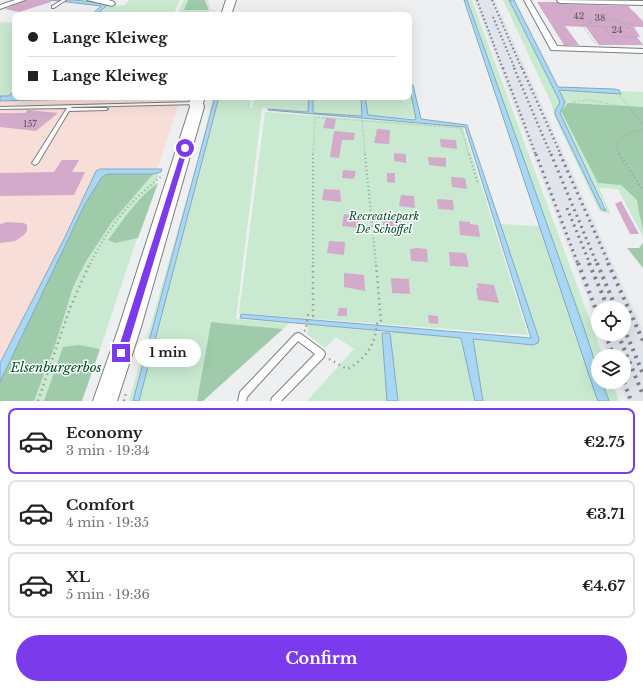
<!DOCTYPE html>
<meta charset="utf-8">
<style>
:root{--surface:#fff;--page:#f2f2f2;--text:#222;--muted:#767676;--line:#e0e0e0;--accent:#7c3aed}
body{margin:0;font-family:"Libre Baskerville",serif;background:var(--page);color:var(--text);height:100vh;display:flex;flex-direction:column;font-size:15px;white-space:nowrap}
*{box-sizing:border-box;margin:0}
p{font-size:13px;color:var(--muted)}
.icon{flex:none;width:22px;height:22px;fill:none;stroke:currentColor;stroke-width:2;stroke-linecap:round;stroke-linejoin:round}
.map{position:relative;height:401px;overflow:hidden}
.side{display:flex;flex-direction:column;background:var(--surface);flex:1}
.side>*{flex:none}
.banner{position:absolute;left:12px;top:12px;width:400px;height:88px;border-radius:8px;box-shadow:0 4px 16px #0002;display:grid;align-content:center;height:88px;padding:0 16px;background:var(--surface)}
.buttons{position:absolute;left:591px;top:301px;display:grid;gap:8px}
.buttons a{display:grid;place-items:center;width:40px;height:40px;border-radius:50%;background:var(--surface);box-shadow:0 4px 16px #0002;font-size:20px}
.end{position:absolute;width:18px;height:18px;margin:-9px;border:5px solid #7c3aed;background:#fff;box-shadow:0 0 0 2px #fff}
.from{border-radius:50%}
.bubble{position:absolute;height:28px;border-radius:14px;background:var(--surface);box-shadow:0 4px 16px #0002;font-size:13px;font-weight:800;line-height:28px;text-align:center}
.banner b{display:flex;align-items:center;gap:14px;height:38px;font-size:15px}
.banner b+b{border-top:1px solid var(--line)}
.banner i{width:10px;height:10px;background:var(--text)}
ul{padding:7px 0 0;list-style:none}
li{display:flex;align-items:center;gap:12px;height:66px;margin:0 8px 6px;padding:0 8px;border:2px solid var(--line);border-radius:8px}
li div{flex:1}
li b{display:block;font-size:15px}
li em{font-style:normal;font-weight:800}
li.selected{border-color:var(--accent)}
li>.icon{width:36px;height:36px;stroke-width:1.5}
.primary-button{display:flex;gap:8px;margin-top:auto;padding:8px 16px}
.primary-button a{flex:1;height:46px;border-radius:24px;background:var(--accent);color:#fff;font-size:16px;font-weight:800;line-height:46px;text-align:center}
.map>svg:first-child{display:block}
</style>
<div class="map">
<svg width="643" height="401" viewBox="0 0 643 401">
<rect width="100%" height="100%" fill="#eeeff0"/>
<!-- built -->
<polygon fill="#e0e4ed" points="474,0 495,0 643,331 643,401 627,401 619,382 624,382 624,356 609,356 601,334 624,334 624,308 598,308 598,326"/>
<!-- industrial -->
<polygon fill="#f8ded8" points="92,97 181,97 157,170 3,401 0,401 0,100"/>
<!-- green -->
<g fill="#c9ead1">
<polygon points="129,0 180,0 173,15 96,15 109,6 125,5"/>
<polygon points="184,0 188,0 184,10 209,10 209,12 214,14 177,15"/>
<polygon points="467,0 472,0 603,356 598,356 598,371"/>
<polygon points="503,0 509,0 560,100 560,103 556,109 555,114 601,208 606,208 560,113 565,102 558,89 643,92 643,237 618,189 599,188 611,214 601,212 598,208 554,115 552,105"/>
<polygon points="0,22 15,23 15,89 9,96 0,96"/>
<polygon points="409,85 416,119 367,115 365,97 409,97"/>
<polygon points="213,97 215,97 133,401 129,401 198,159"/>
<polygon points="219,97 251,97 250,106 251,108 252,108 255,97 309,97 308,111 306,112 262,108 236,319 289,323 283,329 211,322 197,401 139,401"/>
<polygon points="313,97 361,97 362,116 314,113 313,112"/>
<polygon points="265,112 463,127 528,335 239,313"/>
<polygon points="160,170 100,349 98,348 79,401 6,401 107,174"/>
<polygon points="500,224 539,226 598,401 483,401 473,339 518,344 539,339"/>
<polygon points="309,324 381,332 382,333 387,401 307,401 354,349 336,337 325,348 307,334"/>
<polygon points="393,332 461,338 475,401 398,401 390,333"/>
<polygon points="602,382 612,382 619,401 609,401"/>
</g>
<!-- forest -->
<g fill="#9fcbab">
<polygon points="188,0 205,0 209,10 184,10"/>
<polygon points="568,103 643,107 643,229 639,213 637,200 621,185 598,183 561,111"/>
<polygon points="108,174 153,174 111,223 85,263 73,287 55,345 34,401 0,401 0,382 85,204 102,177"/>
<path d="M 158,183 L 138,238 L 115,243 L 108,240 C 123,220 138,197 158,183 Z"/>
<polygon points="643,243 643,268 627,248 639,248"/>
<polygon points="211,322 283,329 203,401 197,401"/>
<polygon points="79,345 100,349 82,401 44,401 63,347"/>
</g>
<!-- water -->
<g fill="#a7d7f4" stroke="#86a8bc">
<polygon points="50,0 75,0 109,4 96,15 91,15 101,6"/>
<polygon points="464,0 467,0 584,328 598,371 598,382 602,382 609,401 598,401 594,390"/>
<polygon points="509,0 514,0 558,87 614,89 619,90 621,94 559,90 565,102 560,113 606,211 601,209 555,114 556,109 560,103 559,100"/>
<polygon points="409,84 413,85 421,119 467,125 539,339 538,343 533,345 473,339 483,401 475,401 461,338 240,318 241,314 531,338 465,127 268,110 268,109 306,112 308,111 309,97 313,97 313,111 314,113 362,116 361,97 365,97 368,115 414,120 416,119"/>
<polygon points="15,89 16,97 147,97 0,101 0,96 9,96"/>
<polygon points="215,97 219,97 139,401 133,401"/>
<polygon points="100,169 162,169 161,172 153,174 108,174 102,177 85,204 0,382 0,363 65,237 96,171"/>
<polygon points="382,333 390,333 398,401 387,401"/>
</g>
<!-- building -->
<g fill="#d3aaca">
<polygon points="26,0 51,0 51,2 19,12 5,9"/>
<polygon points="537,2 557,2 560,4 628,6 643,21 643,27 634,27 640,37 637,37 643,45 599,45 586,27 565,26 579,45 564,45"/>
<polygon points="28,110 58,113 36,131 0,127 0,113 25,113"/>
<polygon points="326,118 336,119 334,129 323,128"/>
<polygon points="377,129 390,130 389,144 374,143"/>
<polygon points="334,131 355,133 354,140 342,140 339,158 330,157"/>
<polygon points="440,139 456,140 457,149 441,147"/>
<polygon points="394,153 406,154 406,163 394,161"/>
<polygon points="428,157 446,158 446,167 429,165"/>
<polygon points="62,160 79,160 72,172 85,172 74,195 0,196 0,173 54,172"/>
<polygon points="343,170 356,171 354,179 342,178"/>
<polygon points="387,173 395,173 395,183 387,182"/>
<polygon points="451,177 465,178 467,189 452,187"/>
<polygon points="324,189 340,190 341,202 322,200"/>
<polygon points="401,195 414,196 415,208 399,206"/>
<polygon points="437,199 453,200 454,210 438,209"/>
<polygon points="621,201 639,234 630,234 615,204"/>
<polygon points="344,214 360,216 359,228 342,226"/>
<polygon points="383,218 400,219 401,231 383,230"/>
<polygon points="459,221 470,222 470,224 478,225 480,237 460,235"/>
<polygon points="7,222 24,223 27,225 27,231 24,235 15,241 0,243 0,224"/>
<polygon points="329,241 345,242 344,255 327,253"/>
<polygon points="417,248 427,249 428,262 411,261 410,249"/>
<polygon points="449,252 466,253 469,267 450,266"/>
<polygon points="344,273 364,275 365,291 344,287"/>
<polygon points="391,278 409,279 410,294 392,293"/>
<polygon points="477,283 494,285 499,303 478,300 476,288 478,288"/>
<polygon points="339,308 347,308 347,316 337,316"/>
<polygon points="428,315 438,316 438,324 429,323"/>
</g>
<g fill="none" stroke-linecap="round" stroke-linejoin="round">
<!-- lane casing -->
<g stroke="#7d7e7f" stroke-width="2">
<g id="lane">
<polygon points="62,0 66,0 54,8 52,8 52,6"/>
<polygon points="196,102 198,102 198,104 72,107 71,108 106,108 108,109 106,110 69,111 38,163 35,165 32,163 67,108 0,109 0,107"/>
<polygon points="298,333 301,334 324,351 325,354 324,357 281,401 271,401 272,398 315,354 298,341 247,397 246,401 238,401 240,392 295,334"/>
</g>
</g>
<!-- street casing -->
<g stroke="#7d7e7f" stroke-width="2">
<g id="street">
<polygon points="15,0 25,0 0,9 0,5"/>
<polygon points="87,0 109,0 114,2 115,4 112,6"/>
<polygon points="524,0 530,0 557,46 643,49 643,53 551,50"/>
<polygon points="557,0 643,1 643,5 560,3 558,2"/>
</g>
</g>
<!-- secondary casing -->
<g stroke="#7d7e7f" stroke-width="2">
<g id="secondary">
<polygon points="226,0 236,0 231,15 221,15"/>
<polygon points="191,97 205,97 203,103 204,107 141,327 117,401 93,401 119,327 190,107 189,103"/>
</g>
</g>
<!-- path-far2 -->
<g stroke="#9b9c9d" stroke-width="1.5" stroke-dasharray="0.5 2" stroke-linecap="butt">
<polyline points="207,0 210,9 216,13 215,15"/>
<path d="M 570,8 C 578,21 586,30 595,43"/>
<polyline points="576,20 618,19 629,28 580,25"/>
<polyline points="599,20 635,25"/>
<polyline points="583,22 591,22"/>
<polyline points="592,26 590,23 601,22"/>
<polyline points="604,27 617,43"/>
<polyline points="612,36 635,37"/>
<polyline points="620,96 643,124"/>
<polyline points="573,102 590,100 629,108"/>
<polyline points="362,120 365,155"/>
<polyline points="313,155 315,117 461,128 469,155"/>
<polyline points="620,155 617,150 618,142 629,133 643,129"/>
</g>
<!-- path-far1 -->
<g stroke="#9b9c9d" stroke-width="2" stroke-dasharray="1 3" stroke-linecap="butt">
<polyline points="313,154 313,264"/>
<polyline points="365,154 376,264"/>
<polyline points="469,154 478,184"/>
<polyline points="619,154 643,190"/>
<path d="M 90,264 C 110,224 129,202 163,175"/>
</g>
<!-- path -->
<g stroke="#9b9c9d" stroke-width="2.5" stroke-dasharray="1.5 4" stroke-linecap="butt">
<polyline points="304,331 306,330 308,315 313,316 313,263"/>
<path d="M 329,359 L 347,369 C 366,359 375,345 377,324 L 381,322 L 376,263"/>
<polyline points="38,401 70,308 90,263"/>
<polyline points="124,401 126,393"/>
</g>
<!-- lane -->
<use href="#lane" fill="#fff" fill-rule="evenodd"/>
<!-- street -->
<use href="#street" fill="#fff" fill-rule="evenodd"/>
<!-- secondary -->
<use href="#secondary" fill="#fff" fill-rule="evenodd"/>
<!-- rail-far3 -->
<g stroke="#7e7f80" stroke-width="2" stroke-dasharray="1.5 2.5" stroke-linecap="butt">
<polyline points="477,0 503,69"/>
<polyline points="492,0 522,69"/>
<polyline points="493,17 515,69"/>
</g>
<!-- rail-far2 -->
<g stroke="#7e7f80" stroke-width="2.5" stroke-dasharray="1.5 3" stroke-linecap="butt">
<polyline points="503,68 536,155"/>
<polyline points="514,68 551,155"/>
<polyline points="522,68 561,155"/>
</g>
<!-- rail-far1 -->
<g stroke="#7e7f80" stroke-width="3" stroke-dasharray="2 4" stroke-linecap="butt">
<polyline points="536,154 578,264"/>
<polyline points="551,154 597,264"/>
<polyline points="560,154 609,264"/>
<polyline points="567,208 590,264"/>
</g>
<!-- rail -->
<g stroke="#7e7f80" stroke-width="4" stroke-dasharray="2.5 5" stroke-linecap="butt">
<polyline points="578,263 598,315"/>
<polyline points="589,263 608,308"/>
<polyline points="597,263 616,308"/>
<polyline points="608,263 643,341"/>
<polyline points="624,328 643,374"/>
<polyline points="605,334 614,356"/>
<polyline points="618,334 643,395"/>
<polyline points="624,382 631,401"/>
</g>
</g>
<!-- route -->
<polygon fill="#7c3aed" points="183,146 188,148 126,353 121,357 117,353"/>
<g text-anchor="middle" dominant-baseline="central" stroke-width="3" stroke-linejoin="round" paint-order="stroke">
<!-- number labels -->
<g font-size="9" fill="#60565f">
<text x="579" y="15">42</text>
<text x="600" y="17">38</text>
<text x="617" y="29">24</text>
<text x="30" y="123">157</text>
</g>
<!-- park labels -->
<g font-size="11" font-style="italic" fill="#014d26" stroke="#fff">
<text x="384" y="216">Recreatiepark<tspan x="384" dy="13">De Schoffel</tspan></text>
</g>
<!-- near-park labels -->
<g font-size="13" font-style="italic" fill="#014d26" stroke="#fff">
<text x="56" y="367">Elsenburgerbos</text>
</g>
</g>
</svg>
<div class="buttons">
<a><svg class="icon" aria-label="locate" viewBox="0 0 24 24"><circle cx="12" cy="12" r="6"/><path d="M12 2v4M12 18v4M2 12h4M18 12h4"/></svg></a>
<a><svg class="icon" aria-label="layers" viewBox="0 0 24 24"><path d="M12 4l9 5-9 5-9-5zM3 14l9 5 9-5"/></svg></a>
</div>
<i class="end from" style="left:185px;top:148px"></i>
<i class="end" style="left:121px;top:353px"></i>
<div class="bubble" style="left:135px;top:339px;width:66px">1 min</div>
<div class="banner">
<b><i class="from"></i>Lange Kleiweg</b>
<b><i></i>Lange Kleiweg</b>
</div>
</div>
<section class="side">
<ul>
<li class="selected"><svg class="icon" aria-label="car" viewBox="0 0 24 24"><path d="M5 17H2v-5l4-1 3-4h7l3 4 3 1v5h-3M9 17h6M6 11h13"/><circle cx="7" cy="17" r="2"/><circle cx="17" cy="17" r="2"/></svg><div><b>Economy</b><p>3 min · 19:34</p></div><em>€2.75</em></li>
<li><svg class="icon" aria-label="car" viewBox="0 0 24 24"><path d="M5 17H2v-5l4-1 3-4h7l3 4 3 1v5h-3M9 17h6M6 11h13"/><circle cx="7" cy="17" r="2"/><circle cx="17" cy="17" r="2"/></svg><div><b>Comfort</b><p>4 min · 19:35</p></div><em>€3.71</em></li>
<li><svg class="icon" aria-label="car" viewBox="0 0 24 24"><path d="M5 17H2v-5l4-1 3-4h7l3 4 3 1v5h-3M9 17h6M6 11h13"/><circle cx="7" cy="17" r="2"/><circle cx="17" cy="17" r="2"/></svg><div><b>XL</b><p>5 min · 19:36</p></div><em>€4.67</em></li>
</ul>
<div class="primary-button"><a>Confirm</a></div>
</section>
